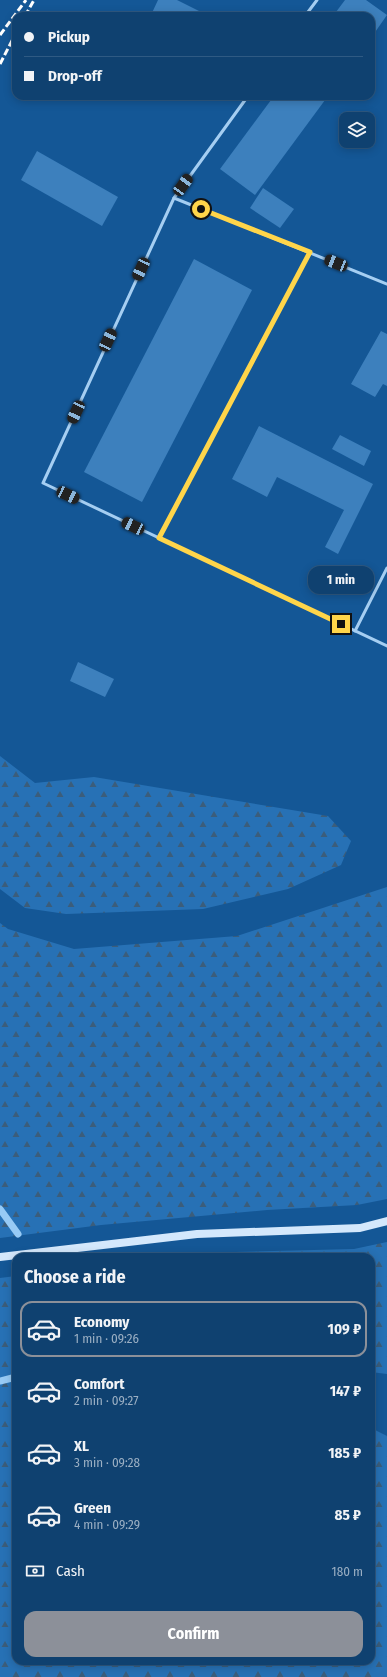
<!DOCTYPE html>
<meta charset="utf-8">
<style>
:root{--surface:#0f4170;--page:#184875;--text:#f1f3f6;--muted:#9bafc3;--line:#2f5a83;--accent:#8c9099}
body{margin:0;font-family:"Fira Sans Condensed",sans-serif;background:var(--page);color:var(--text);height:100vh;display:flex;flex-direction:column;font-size:15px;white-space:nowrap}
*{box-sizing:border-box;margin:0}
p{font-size:13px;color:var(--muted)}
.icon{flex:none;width:22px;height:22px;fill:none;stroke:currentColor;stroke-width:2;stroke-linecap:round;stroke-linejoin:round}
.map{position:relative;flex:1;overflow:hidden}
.panel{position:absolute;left:12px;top:1253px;width:363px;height:412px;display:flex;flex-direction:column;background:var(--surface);border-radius:12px;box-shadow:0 2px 10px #0003,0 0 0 1px var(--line)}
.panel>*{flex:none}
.top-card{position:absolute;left:12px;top:12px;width:363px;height:88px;border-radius:12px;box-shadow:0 2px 10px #0003,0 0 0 1px var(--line);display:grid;align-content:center;height:88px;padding:0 12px;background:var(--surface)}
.fabs{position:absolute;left:339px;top:112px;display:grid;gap:8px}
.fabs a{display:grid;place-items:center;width:36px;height:36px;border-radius:8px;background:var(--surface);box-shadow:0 2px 10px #0003,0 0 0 1px var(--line);font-size:20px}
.end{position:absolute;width:18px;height:18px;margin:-9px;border:5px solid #ffd54a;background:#111;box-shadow:0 0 0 2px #111}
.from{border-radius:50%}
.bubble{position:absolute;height:28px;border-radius:12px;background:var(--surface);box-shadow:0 2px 10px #0003,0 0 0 1px var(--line);font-size:13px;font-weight:700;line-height:28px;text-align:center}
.car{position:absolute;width:12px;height:24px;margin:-12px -6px;border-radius:5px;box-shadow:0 0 3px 1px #0007;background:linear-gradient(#222 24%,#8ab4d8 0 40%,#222 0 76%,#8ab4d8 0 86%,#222 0)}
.top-card b{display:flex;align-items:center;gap:14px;height:38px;font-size:15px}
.top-card b+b{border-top:1px solid var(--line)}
.top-card i{width:10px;height:10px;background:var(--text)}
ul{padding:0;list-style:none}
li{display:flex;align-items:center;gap:12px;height:56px;margin:0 8px 6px;padding:0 4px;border:2px solid transparent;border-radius:12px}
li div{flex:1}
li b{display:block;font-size:15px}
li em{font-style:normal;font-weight:700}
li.active{border-color:var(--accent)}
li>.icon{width:36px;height:36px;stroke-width:1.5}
h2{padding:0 12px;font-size:18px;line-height:48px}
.pay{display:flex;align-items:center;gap:10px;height:44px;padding:0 12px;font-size:15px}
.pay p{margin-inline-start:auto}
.button{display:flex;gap:8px;margin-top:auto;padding:8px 12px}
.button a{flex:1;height:46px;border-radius:12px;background:var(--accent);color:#fff;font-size:16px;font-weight:700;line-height:46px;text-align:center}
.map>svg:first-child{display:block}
</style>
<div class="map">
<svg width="387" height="1677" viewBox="0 0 387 1677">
<defs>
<pattern id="forest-firs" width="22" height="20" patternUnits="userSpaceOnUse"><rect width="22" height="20" fill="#2771b5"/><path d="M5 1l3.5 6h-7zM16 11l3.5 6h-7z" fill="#3b5d7b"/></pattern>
</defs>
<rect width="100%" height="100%" fill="#145796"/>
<!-- forest -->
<g fill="url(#forest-firs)">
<polygon points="0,756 35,783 94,777 328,816 351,841 341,865 288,889 203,909 66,914 25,908 0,889"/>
<polygon points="387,887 387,1199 357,1205 267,1210 101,1225 0,1238 0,923 8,929 74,949 237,936"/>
<polygon points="387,1242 387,1374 371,1372 371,1257 163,1257 195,1253 354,1249"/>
<polygon points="16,1276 16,1661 371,1661 371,1428 387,1436 387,1677 0,1677 0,1278"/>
</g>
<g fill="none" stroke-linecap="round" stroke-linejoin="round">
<!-- stream -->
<g stroke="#97caf5" stroke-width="7">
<polyline points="0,1209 18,1234"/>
<polyline points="0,1381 16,1377"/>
</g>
</g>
<!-- building -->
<g fill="#3d80bd">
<polygon points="158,0 177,0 205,14 204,16 153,16 151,15"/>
<polygon points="345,0 366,0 387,15 371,38 371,16 333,16"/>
<polygon points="274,96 328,96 255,195 220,169"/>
<polygon points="37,151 118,197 102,226 21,180"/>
<polygon points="263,188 294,209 280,228 250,208"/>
<polygon points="194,259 252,290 142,502 84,472"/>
<polygon points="381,331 387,334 387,386 383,384 375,397 351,384"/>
<polygon points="259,426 373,484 338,554 325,547 344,510 277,477 267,497 232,479"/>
<polygon points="340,435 371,451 364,466 332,449"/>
<polygon points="78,662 114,679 105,697 70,681"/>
</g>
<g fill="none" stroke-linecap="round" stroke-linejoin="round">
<!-- lane -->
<g stroke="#a5cef2" stroke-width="3">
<polyline points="305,16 317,0"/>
<polyline points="248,96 174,198 387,284"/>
<polyline points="174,198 43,483 387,646"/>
<polyline points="159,538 310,252"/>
<polyline points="355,631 387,568"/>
</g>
<!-- secondary -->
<polyline stroke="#d4e8fc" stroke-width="8" points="0,1257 197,1234 360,1228 387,1221"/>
<!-- rail -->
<g stroke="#fff" stroke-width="3" stroke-dasharray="7 3" stroke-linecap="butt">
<polyline points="25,16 34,0"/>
<polyline points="0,35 26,0"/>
<polyline points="0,64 16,33"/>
</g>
</g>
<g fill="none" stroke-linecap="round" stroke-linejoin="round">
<!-- route -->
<polyline stroke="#ffd54a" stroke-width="5" points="201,209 310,252 159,538 341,624"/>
</g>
</svg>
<div class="fabs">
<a><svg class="icon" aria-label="layers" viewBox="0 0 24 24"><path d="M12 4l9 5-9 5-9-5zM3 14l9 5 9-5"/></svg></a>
</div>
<i class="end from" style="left:201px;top:209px"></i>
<i class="end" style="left:341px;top:624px"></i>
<div class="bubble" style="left:308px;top:566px;width:66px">1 min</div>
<i class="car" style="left:183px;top:185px;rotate:36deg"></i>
<i class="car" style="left:336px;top:263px;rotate:292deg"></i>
<i class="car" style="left:141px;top:269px;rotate:205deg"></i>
<i class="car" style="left:108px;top:340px;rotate:25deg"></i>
<i class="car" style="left:76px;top:412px;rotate:205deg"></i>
<i class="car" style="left:68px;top:495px;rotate:115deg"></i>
<i class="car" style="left:133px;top:526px;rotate:295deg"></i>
<div class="top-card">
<b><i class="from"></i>Pickup</b>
<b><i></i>Drop-off</b>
</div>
<section class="panel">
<h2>Choose a ride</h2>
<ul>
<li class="active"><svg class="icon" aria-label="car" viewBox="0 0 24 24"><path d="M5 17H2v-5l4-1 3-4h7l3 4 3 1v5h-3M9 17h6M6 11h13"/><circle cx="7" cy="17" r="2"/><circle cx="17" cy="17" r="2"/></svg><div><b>Economy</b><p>1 min · 09:26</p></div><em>109 ₽</em></li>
<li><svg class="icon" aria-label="car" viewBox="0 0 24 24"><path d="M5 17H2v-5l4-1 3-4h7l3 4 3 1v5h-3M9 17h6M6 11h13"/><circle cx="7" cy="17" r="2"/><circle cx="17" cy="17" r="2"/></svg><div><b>Comfort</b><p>2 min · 09:27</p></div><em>147 ₽</em></li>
<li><svg class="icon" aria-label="car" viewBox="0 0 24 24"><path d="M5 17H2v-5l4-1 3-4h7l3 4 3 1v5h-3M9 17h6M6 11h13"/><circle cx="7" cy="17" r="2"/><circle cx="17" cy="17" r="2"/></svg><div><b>XL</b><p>3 min · 09:28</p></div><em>185 ₽</em></li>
<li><svg class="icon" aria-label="car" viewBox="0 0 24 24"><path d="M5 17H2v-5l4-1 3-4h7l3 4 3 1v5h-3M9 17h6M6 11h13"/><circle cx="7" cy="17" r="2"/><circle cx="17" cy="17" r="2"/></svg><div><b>Green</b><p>4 min · 09:29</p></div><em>85 ₽</em></li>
</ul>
<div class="pay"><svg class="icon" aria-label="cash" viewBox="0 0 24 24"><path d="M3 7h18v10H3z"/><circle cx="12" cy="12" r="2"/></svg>Cash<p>180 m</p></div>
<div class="button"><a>Confirm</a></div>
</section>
</div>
